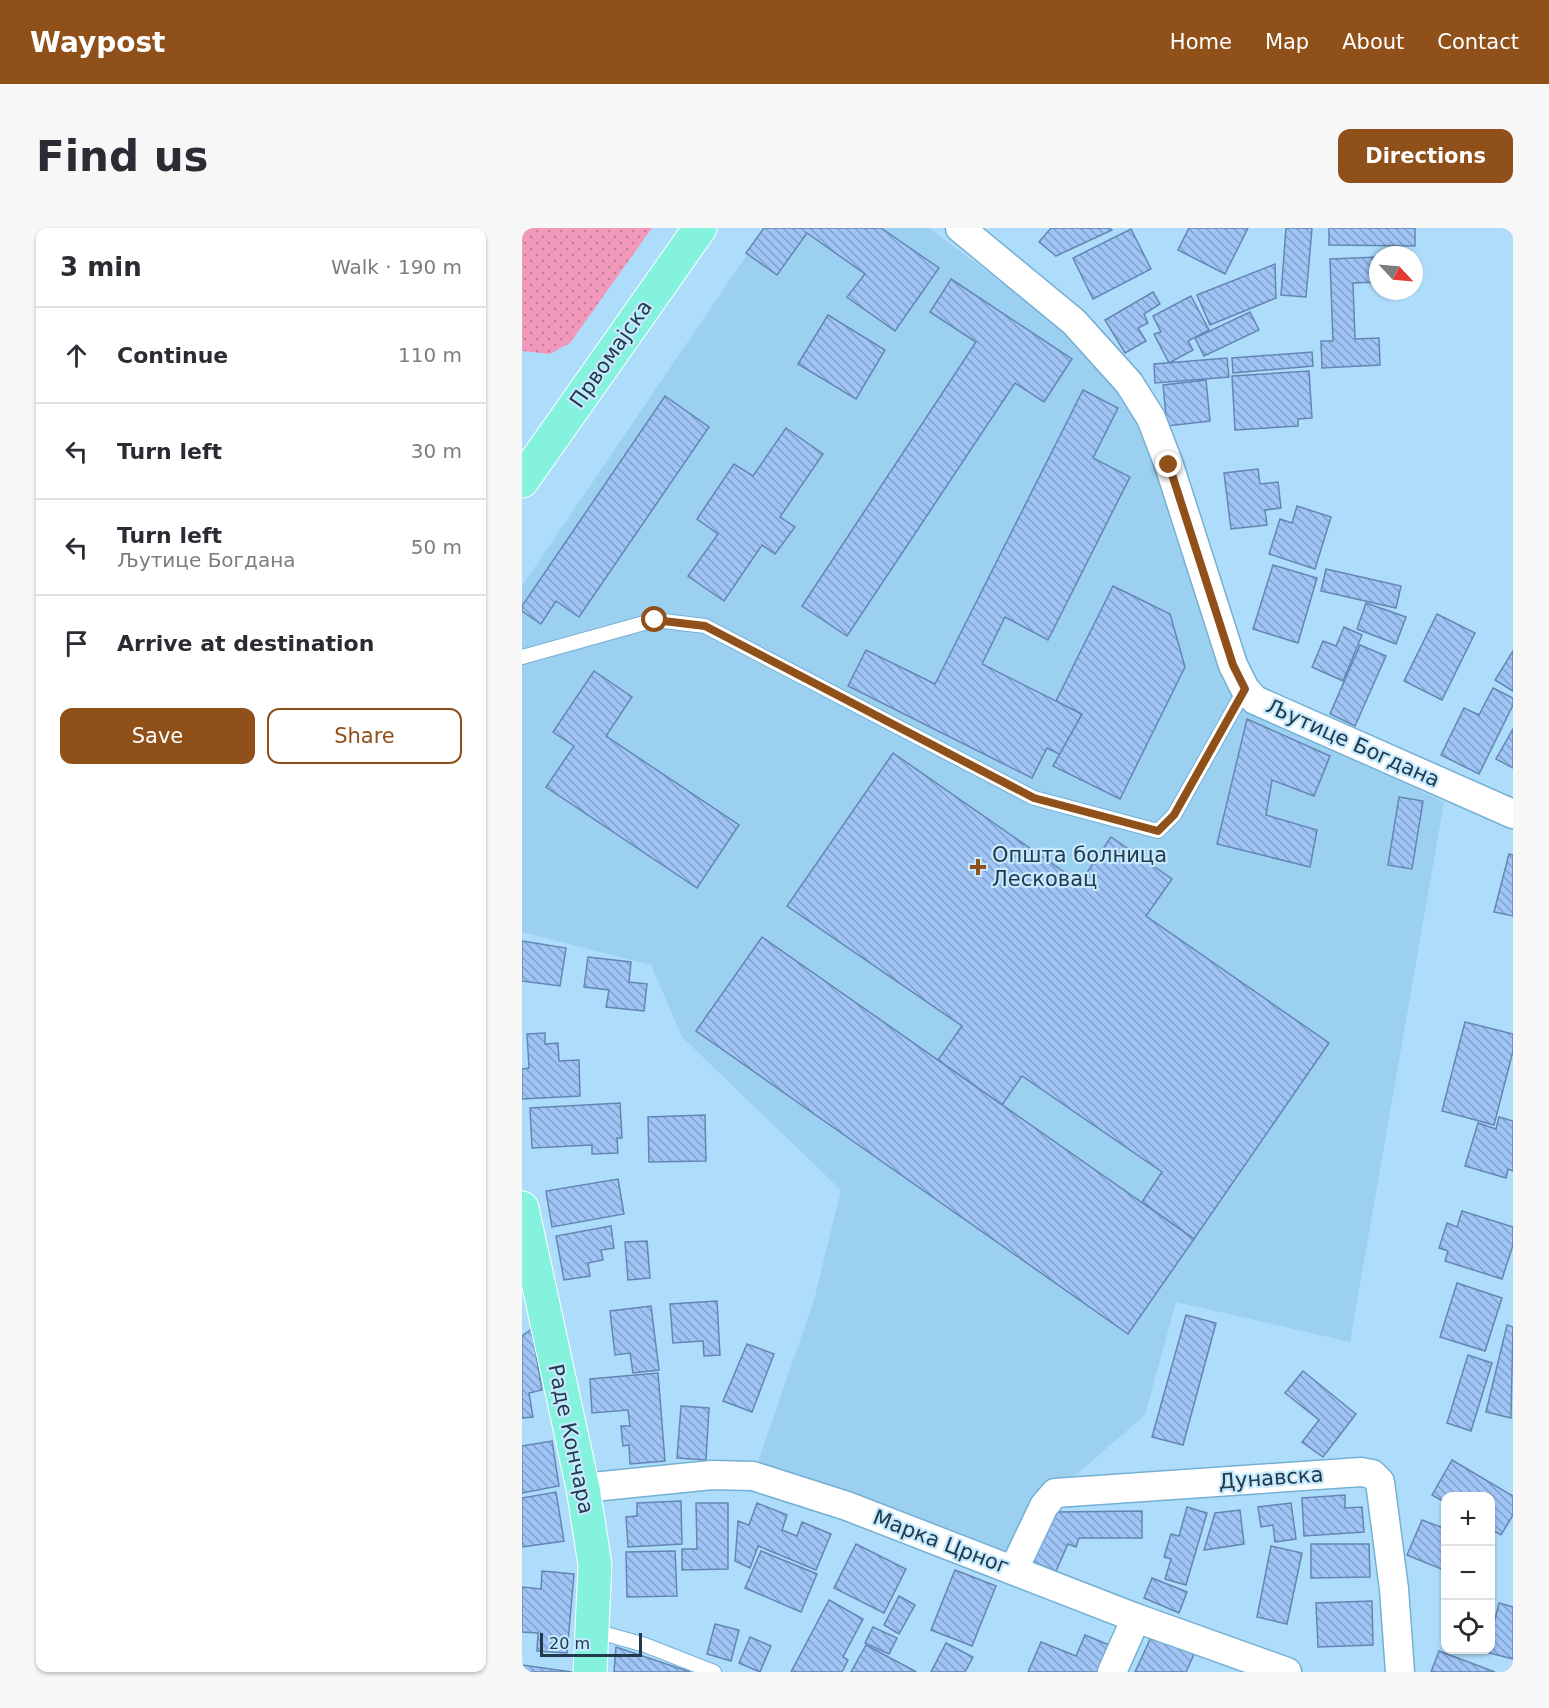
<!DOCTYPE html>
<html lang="en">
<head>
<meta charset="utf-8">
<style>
  body { margin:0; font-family:"DejaVu Sans",sans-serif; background:#f7f7f7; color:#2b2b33 }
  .controls { position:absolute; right:18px; bottom:18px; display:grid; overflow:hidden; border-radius:12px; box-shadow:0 2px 4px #0004 }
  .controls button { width:54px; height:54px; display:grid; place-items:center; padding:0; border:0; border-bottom:2px solid #e1e1e2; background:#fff; color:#2b2b33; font:30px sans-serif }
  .compass { position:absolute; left:847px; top:18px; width:54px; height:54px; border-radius:50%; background:#fff; box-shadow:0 2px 4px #0004; rotate:116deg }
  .scale { position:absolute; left:18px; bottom:15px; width:102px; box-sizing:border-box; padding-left:6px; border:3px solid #223a49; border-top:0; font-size:16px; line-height:21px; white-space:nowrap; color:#223a49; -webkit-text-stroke:4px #c5e9ff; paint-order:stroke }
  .stop { position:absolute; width:18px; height:18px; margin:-14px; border:4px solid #905019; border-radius:50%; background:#fff }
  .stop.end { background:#905019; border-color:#fff; box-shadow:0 2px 6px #0008 }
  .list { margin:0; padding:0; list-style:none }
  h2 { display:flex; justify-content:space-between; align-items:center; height:78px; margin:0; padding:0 24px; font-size:26px }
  h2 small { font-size:20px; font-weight:400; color:#7c7c81 }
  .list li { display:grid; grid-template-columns:39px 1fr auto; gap:18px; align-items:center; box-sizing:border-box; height:96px; padding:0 24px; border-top:2px solid #e1e1e2 }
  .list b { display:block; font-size:22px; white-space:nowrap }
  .list p { margin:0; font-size:20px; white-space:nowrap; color:#7c7c81 }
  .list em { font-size:20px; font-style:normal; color:#7c7c81 }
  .actions { display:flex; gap:12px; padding:18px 24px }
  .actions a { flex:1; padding:14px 0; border:2px solid #905019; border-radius:12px; text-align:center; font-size:21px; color:#905019 }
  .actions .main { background:#905019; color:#fff }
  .icon { flex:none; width:33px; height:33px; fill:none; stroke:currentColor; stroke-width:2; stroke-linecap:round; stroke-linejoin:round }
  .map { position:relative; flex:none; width:991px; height:1444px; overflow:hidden; border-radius:12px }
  header { display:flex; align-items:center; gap:36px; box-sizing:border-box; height:84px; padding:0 30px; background:#905019; color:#fff }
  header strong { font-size:28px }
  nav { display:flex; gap:33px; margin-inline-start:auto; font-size:21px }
  .intro { display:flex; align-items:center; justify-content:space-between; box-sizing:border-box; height:144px; padding:0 36px }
  h1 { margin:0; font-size:42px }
  .button { padding:15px 27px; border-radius:12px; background:#905019; color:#fff; font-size:21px; font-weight:700 }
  main { display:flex; gap:36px; padding:0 36px }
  aside { flex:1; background:#fff; border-radius:12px; box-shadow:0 2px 4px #0004 }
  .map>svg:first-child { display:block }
  .built { fill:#9cd0f1 }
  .park { fill:url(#park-dots) }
  .building { fill:url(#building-back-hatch); stroke:#6486b4; stroke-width:1.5 }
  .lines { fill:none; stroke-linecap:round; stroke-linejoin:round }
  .service-casing { stroke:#75b0d4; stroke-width:16 }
  .minor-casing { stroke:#75b0d4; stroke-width:31 }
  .primary-casing { stroke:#fff; stroke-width:35 }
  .service { stroke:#fff; stroke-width:14 }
  .minor { stroke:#fff; stroke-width:28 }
  .primary { stroke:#85f2dd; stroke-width:33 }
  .route { stroke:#905019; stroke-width:8 }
  .poi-dot { fill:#905019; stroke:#c5e9ff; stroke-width:2 }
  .labels { text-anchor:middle; stroke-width:4.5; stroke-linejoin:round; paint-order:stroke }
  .street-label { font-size:21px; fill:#223a49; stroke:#c5e9ff }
  .poi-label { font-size:21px; fill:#223a49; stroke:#c5e9ff; text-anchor:start }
</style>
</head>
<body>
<header>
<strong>Waypost</strong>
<nav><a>Home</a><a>Map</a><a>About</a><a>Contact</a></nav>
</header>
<div class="intro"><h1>Find us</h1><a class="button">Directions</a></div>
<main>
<aside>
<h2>3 min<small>Walk · 190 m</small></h2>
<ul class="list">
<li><svg class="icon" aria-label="ahead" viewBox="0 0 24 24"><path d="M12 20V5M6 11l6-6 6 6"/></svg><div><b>Continue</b></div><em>110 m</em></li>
<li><svg class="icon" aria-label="left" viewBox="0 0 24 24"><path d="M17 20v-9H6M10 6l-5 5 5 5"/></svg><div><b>Turn left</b></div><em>30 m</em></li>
<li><svg class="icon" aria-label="left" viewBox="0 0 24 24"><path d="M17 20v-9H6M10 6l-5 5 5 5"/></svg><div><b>Turn left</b><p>Љутице Богдана</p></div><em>50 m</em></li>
<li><svg class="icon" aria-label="arrive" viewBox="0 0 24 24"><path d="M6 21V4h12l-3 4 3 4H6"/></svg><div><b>Arrive at destination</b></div></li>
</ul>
<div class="actions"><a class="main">Save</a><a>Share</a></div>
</aside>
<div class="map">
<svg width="991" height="1444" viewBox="0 0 991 1444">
  <defs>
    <pattern id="park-dots" width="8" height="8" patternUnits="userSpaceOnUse" patternTransform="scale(1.5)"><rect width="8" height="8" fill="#f199ba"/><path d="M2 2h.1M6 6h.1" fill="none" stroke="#c37e99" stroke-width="1.8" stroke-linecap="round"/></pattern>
    <pattern id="building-back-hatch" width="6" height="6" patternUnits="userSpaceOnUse" patternTransform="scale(1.5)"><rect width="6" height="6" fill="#9fc4f5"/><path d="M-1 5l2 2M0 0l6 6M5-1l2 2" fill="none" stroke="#81a0c8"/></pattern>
  </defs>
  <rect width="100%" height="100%" fill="#aeddfb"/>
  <path class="built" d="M243 0H407L545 103 591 150 618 194 733 486 922 574 828 1114 654 1074 623 1187 533 1265 492 1341 231 1248 292 1072 319 962 160 809 129 737 0 704V358Z"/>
  <path class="park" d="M0 0H130L48 115 28 126 0 123Z"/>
  <g class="building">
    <path d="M242 0H359L417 40 373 103 325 69 343 46 285 5 255 47 224 25Z"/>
    <path d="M529 0H588L590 2 534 28 517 14Z"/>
    <path d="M667 0H726L703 46 656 22Z"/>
    <path d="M764 0H790L784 69 759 67Z"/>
    <path d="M807 0H893V18L807 17Z"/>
    <path d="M609 1 629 41 571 71 551 30Z"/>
    <path d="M856 29V54L831 55 833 111 857 110 858 137 800 140 799 113H811L808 31Z"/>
    <path d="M753 36 754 70 688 97 675 67Z"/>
    <path d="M429 51 550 131 522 174 493 155 325 408 280 378 454 114 408 84Z"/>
    <path d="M631 64 638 76 622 86 626 95 616 100 624 113 603 125 583 92Z"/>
    <path d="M669 68 687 102 666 113 671 122 647 135 632 106 639 104 631 88Z"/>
    <path d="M728 84 737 102 682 128 673 110Z"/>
    <path d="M306 87 363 122 334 171 276 136Z"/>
    <path d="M790 124 791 138 711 145 710 130Z"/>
    <path d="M705 130 707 149 633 155 632 136Z"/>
    <path d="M787 143 790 190 776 191V198L713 202 710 148Z"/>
    <path d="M684 152 688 193 645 198 641 157Z"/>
    <path d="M561 162 596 180 571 230 608 249 526 412 483 389 460 436 560 486 539 527 525 520 510 550 326 458 344 422 413 456Z"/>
    <path d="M143 168 187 199 57 389 34 373 19 396 0 383V378Z"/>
    <path d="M264 200 301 226 258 289 273 299 253 326 240 317 202 373 166 348 196 306 175 291 212 236 231 248Z"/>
    <path d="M736 241 738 256 756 254 759 280 743 282 745 297 709 301 702 245Z"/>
    <path d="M775 278 809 289 793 341 747 326 758 291 770 295Z"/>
    <path d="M751 337 795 350 776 415 731 401Z"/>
    <path d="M804 341 879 358 874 380 799 363Z"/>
    <path d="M591 358 648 386 663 439 598 571 531 538 560 486 534 473Z"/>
    <path d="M844 375 884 389 874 416 835 401Z"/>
    <path d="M915 386 953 405 920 472 882 453Z"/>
    <path d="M822 399 840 407 821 453 790 439 801 413 814 418Z"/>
    <path d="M838 417 864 428 833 498 808 486Z"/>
    <path d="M991 423V463L973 452Z"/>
    <path d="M72 443 110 469 84 508 217 597 175 660 24 559 52 518 31 504Z"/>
    <path d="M971 460 991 470V477L957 546 919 527 942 480 957 487Z"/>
    <path d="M725 491 808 528 792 568 750 552 744 587 795 602 788 639 695 616Z"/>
    <path d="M991 501V540L974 531Z"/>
    <path d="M371 525 558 655 589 609 650 651 624 688 807 815 672 1011 620 974 640 944 500 848 480 877 416 832 440 798 265 678Z"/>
    <path d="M877 569 901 573 890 641 866 637Z"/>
    <path d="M987 626 991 627V688L972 684Z"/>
    <path d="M240 709 672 1011 606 1106 174 803Z"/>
    <path d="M0 713 44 720 38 758 0 753Z"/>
    <path d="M66 729 109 734 107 754 125 756 122 783 84 779 87 762 62 759Z"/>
    <path d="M943 794 991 806V823L972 897 920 883Z"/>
    <path d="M23 805V816L36 815 37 833 57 832 58 868 0 871V841L7 840 5 806Z"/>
    <path d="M98 875 100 910H95L96 925 70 926V917L10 920 8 880Z"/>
    <path d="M183 887 184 933 127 934 126 889Z"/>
    <path d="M977 889 991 893V943L986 941 984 950 943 938 956 895 974 901Z"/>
    <path d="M96 951 102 986 30 999 24 963Z"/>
    <path d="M940 983 991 999V1017L980 1051 923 1033 926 1023 917 1020 925 995 935 999Z"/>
    <path d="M89 998 92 1020 79 1022 81 1032 66 1035 68 1048 42 1052 34 1008Z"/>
    <path d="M125 1013 128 1050 106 1052 103 1014Z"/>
    <path d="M935 1055 980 1070 963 1123 918 1109Z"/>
    <path d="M195 1073 198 1127 182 1128 181 1113 151 1115 148 1076Z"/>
    <path d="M129 1078 137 1142 111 1145 108 1125 93 1127 88 1083Z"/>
    <path d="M664 1087 694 1095 661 1217 630 1209Z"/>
    <path d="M985 1097 991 1099 989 1190 964 1184Z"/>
    <path d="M10 1101 20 1162 7 1165 11 1189 0 1190V1108Z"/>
    <path d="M225 1116 252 1126 230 1184 201 1173Z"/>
    <path d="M946 1127 970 1135 949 1203 925 1195Z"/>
    <path d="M781 1143 834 1186 801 1229 780 1214 797 1192 763 1165Z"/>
    <path d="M136 1145 143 1233 108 1236 107 1217 101 1218 99 1198H108L106 1182 70 1185 68 1151Z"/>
    <path d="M159 1178 187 1180 184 1232 155 1230Z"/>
    <path d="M30 1213 37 1258 0 1265V1218Z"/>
    <path d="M930 1232 991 1268V1287L979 1307 969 1301V1268H924V1275L910 1267Z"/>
    <path d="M34 1264 42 1313 0 1319V1270Z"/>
    <path d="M823 1267V1280L840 1279 842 1304 782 1308 780 1270Z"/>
    <path d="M159 1273 160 1316 106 1319 104 1289 115 1288V1275Z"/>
    <path d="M174 1275H206V1341L160 1342V1321H175Z"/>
    <path d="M235 1275 265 1287 260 1302 275 1308 280 1294 309 1306 294 1342 236 1318 228 1340 213 1333 216 1293 227 1297Z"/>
    <path d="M769 1275 774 1311 753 1314 751 1297 739 1299 736 1279Z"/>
    <path d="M665 1279 685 1285 664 1357 643 1351 649 1331 642 1329 649 1306 657 1308Z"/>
    <path d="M718 1282 722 1316 682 1322 693 1285Z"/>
    <path d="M620 1283V1310H557L554 1319 546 1316 534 1343 511 1334 532 1284Z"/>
    <path d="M900 1292 924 1301V1343L885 1327Z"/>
    <path d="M334 1316 384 1341 362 1385 312 1360Z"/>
    <path d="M789 1316H847L848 1349 789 1350Z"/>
    <path d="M749 1318 780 1325 765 1396 735 1389Z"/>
    <path d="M153 1323 155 1368 105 1369 104 1324Z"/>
    <path d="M239 1323 295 1346 279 1384 223 1360Z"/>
    <path d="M433 1342 474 1358 450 1418 409 1402Z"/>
    <path d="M20 1343 52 1346 45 1425 15 1423 16 1405 0 1404V1359L19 1361Z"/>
    <path d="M630 1350 665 1364 657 1385 622 1370Z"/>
    <path d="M377 1368 393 1377 377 1406 362 1397Z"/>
    <path d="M307 1372 341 1391 321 1429 326 1432 320 1444H269Z"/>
    <path d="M850 1373 851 1417 796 1419 794 1375Z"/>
    <path d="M977 1375 991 1379V1431L964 1424 969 1422V1407Z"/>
    <path d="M193 1396 217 1402 209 1433 185 1426Z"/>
    <path d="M351 1399 375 1410 367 1426 343 1415Z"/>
    <path d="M631 1405 673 1424 664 1444H613Z"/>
    <path d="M563 1407 587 1417 576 1444H506L519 1414 554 1428Z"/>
    <path d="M228 1409 249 1418 238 1444 217 1435Z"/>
    <path d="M424 1415 451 1429 443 1444H409Z"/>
    <path d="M344 1417 393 1443 394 1444H329Z"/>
    <path d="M94 1419 168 1444H92Z"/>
    <path d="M917 1423 973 1444H909Z"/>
    <path d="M0 1437 50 1444H0Z"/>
  </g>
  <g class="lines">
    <defs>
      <g id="service">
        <path d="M0 429 133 392 183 398 512 570 636 603 652 587 723 461"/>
        <path d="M70 1402 123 1417 192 1444"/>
      </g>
      <g id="minor">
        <path d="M438 0 552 94 607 155 629 190 647 237 711 437 723 461 733 472 991 586"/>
        <path d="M61 1260 190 1247 231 1248 325 1278 614 1390 765 1444"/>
        <path d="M492 1341 522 1278 533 1265 839 1244 850 1246 858 1254 872 1361 878 1444"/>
        <path d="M590 1444 614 1390"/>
      </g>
      <g id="primary">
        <path d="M0 253 178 0"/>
        <path d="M0 980 61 1260 73 1337 68 1444"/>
      </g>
    </defs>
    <use href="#service" class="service-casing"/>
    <use href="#minor" class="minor-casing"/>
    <use href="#primary" class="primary-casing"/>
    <use href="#service" class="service"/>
    <use href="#minor" class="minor"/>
    <use href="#primary" class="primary"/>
  </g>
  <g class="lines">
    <path class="route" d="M133 392 183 398 512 570 636 603 652 587 723 461 711 437 647 237"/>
  </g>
  <path class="poi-dot" d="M453 630h6v6h6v6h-6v6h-6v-6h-6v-6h6z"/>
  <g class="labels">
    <g class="street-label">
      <text transform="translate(89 126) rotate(-55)" y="7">Првомајска</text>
      <text transform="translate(831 515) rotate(24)" y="7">Љутице Богдана</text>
      <text transform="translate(49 1211) rotate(78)" y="7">Раде Кончара</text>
      <text transform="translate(749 1250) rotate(-4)" y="7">Дунавска</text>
      <text transform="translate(419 1314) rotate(21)" y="7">Марка Црног</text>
    </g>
    <g class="poi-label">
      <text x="470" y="634">Општа болница<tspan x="470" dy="24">Лесковац</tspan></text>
    </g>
  </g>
</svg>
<div class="controls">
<button>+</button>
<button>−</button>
<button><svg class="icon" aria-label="locate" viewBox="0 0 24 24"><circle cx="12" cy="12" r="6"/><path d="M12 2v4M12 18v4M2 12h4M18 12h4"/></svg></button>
</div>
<svg class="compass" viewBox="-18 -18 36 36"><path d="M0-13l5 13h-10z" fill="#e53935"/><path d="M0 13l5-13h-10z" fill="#7c7c81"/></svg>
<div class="scale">20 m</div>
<div class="stop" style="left:133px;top:392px"></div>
<div class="stop end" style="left:647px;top:237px"></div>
</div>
</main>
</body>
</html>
